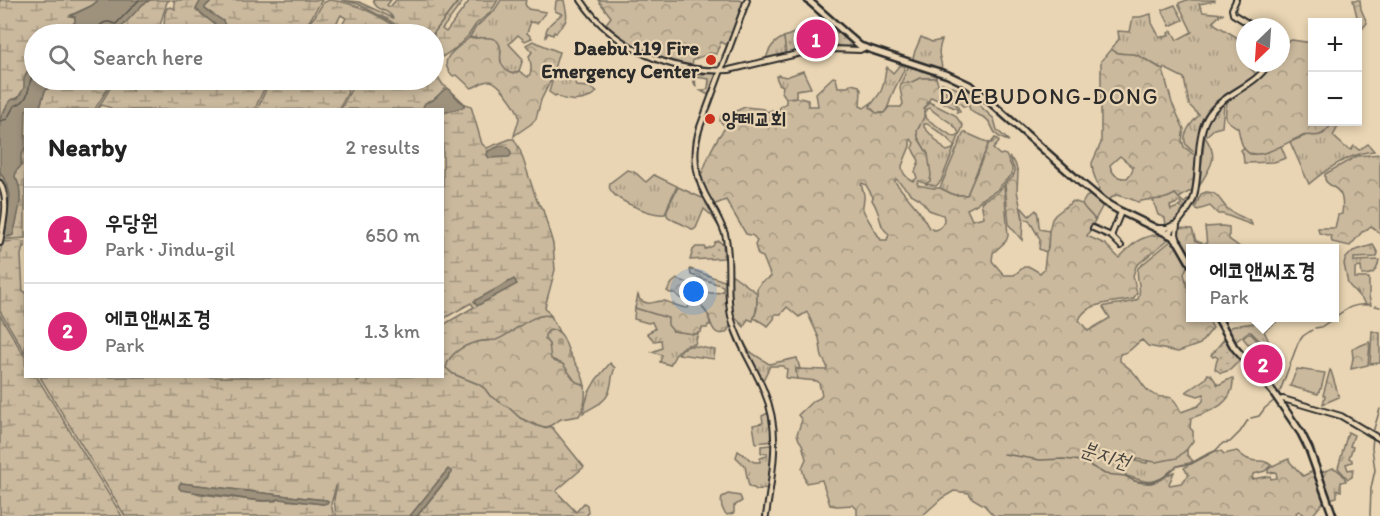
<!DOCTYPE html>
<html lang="en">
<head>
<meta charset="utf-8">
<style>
  body { margin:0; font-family:Itim,"Poor Story",sans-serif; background:#f6f6f6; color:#222 }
  .controls { position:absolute; right:18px; top:18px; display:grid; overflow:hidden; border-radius:0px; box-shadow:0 3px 9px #0003 }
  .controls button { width:54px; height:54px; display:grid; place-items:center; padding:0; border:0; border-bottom:2px solid #e0e0e0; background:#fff; color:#222; font:30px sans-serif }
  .compass { position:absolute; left:1236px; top:18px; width:54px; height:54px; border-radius:50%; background:#fff; box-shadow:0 3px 9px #0003; rotate:205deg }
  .you { position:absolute; left:694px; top:292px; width:21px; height:21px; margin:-15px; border:4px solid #fff; border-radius:50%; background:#1a73e8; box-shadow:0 0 0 9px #1a73e833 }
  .badge { display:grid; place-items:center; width:39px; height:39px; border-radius:50%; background:#db2777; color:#fff; font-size:20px; font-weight:700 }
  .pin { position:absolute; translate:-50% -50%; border:3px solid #fff; box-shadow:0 2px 6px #0006 }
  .popup { position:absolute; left:1186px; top:244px; width:153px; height:78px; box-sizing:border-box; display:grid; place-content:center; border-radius:0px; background:#fff; filter:drop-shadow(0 2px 4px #0005); font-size:20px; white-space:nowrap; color:#767676 }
  .popup b { font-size:22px; color:#222 }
  .popup::after { content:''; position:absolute; left:50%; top:100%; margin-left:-12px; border:12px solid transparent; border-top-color:#fff }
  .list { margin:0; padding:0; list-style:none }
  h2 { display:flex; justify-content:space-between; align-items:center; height:78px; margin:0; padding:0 24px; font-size:26px }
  h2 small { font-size:20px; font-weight:400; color:#767676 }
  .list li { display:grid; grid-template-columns:39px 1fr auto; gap:18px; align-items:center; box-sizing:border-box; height:96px; padding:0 24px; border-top:2px solid #e0e0e0 }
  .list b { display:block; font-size:22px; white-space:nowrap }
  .list p { margin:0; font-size:20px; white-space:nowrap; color:#767676 }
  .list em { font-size:20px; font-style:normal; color:#767676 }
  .icon { flex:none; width:33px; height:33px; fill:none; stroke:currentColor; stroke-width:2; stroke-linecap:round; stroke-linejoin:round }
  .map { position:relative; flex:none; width:1380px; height:516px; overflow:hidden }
  .search { position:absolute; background:#fff; box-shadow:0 3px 9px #0003; left:24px; top:24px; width:420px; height:66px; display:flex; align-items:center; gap:15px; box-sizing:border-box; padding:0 21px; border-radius:33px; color:#767676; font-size:22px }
  .panel { position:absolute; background:#fff; box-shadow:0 3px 9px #0003; left:24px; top:108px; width:420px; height:270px; border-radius:0px }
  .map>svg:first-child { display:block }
  .grass { fill:url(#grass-tufts); stroke:#7a7264; stroke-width:1.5; fill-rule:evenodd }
  .forest { fill:url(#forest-crowns); stroke:#7a7264; stroke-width:1.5; fill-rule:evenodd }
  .wetland { fill:url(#wetland-marsh); stroke:#7a7264; stroke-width:1.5; fill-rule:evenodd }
  .cemetery { fill:url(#cemetery-stones); stroke:#7a7264; stroke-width:1.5 }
  .park { fill:url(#park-dots); stroke:#7a7264; stroke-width:1.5 }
  .pitch { fill:#cab99d; stroke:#7a7264; stroke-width:1.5 }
  .water { fill:#9e927d; stroke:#70695c; stroke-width:1.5 }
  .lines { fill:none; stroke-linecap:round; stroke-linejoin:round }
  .shore { stroke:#59544c; stroke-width:1.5 }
  .stream { stroke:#70695c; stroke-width:1.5 }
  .minor-casing { stroke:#2b2b2b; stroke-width:8 }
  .major-casing { stroke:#2b2b2b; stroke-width:10 }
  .minor { stroke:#e9d5b3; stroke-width:4 }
  .major { stroke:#e9d5b3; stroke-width:5 }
  .poi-dot { fill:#c8321e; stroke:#e9d5b3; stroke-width:2 }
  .labels { text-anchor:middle; stroke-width:4.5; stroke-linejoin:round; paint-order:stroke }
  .poi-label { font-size:20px; font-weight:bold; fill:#2b2b2b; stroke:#e9d5b3; text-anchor:end }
  .water-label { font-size:21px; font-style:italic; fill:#484540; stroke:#e9d5b3 }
  .quarter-label { font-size:22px; letter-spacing:1.5px; fill:#2b2b2b; stroke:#e9d5b3 }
</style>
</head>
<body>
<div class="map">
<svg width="1380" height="516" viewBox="0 0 1380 516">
  <defs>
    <pattern id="grass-tufts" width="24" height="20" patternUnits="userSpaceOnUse" patternTransform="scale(1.5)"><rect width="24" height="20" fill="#cab99d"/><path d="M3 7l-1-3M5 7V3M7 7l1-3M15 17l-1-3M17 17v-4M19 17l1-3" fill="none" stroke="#a49780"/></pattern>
    <pattern id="forest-crowns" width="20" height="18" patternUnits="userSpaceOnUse" patternTransform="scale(1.5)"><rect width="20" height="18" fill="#cab99d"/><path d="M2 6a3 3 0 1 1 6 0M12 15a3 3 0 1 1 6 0" fill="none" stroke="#a49780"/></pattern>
    <pattern id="wetland-marsh" width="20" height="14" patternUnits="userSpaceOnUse" patternTransform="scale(1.5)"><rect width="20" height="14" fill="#cab99d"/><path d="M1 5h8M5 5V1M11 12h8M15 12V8" fill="none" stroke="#a49780"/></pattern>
    <pattern id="cemetery-stones" width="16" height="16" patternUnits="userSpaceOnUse" patternTransform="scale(1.5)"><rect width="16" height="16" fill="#cab99d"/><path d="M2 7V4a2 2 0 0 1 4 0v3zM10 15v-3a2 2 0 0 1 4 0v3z" fill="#a49780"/></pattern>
    <pattern id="park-dots" width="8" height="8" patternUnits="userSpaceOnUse" patternTransform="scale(1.5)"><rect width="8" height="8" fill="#cab99d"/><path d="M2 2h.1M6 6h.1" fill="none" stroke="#a49780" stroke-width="1.8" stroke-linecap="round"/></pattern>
  </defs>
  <rect width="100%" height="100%" fill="#e9d5b3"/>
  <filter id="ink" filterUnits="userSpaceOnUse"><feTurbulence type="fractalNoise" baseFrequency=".0167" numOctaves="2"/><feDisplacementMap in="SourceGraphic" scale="12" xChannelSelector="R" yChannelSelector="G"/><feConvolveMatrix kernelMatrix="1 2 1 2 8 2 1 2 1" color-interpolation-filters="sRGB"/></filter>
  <g filter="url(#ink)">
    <g class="grass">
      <path d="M501 0H526L525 4 528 9 546 12 537 23 529 22 530 24 527 33 532 38 525 41 518 35 509 44 523 59 519 71 514 74C501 72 499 61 501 50L489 38H469L476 27 494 11Z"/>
      <path d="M559 0H564C565 9 570 17 563 25 560 27 558 30 556 33L554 32 553 35 548 33 546 37C544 26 555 20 562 14L555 11 556 1Z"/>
      <path d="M1187 0H1215V1L1199 4 1203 12 1224 14 1220 15 1213 22 1216 25 1245 42V63H1251L1248 66 1256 74C1239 88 1211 98 1202 120 1198 130 1198 142 1197 153 1175 144 1187 127 1199 115L1189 105 1184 78 1164 68 1163 70C1159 67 1138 55 1134 54 1125 53 1118 55 1111 49L1119 39 1118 31 1130 32 1133 17H1140L1151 14 1152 23 1159 36 1165 37 1169 35 1168 33 1172 31 1177 40 1192 32 1179 5V3Z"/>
      <path d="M1175 5 1183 20 1170 26 1162 10Z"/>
      <path d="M784 37 786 55 766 60C768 49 773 42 784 37Z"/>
      <path d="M921 37 932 42 942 40C940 45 938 52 940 58 941 64 943 64 941 71L912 62 915 51Z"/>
      <path d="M904 63 906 64C902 77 896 84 892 95 889 102 889 108 884 113H876L870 107C873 101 878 97 881 91 885 83 884 74 887 67L893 73 900 65 902 66Z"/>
      <path d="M909 65 935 73 936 78H920L910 83H901Z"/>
      <path d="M694 70 695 74 704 75 705 70 718 72 710 96 701 91H704L708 88 709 79 696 77 695 79 696 87 692 78Z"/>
      <path d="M803 71 811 88 796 90V97L786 98 782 92 783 86 779 84 776 77 778 75 786 77Z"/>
      <path d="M555 72C566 72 574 75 576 86L589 87 597 92C594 94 592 97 588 98 579 102 564 101 556 95L555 96 549 92Z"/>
      <path d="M942 83 966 92 968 104 964 107 945 90Z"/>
      <path d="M929 102 955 115 963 126 941 181 936 186 926 184 929 181 928 154 918 138 917 131 924 117V109ZM930 108C939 118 956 122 959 134L956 137 952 136 927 119C925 115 925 113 927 109ZM924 124H927C936 130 949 137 954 146L953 149 947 151 944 149 924 127Z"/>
      <path d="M1224 104 1222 127 1214 129 1205 137C1221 160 1209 166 1199 187L1206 126 1211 115Z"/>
      <path d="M1333 122 1339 125 1333 136 1345 147 1351 150 1354 146 1359 150 1368 144 1374 151C1369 152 1364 152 1360 154 1341 159 1323 172 1309 184L1290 142 1307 135 1323 134Z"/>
      <path d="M964 132 989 143 967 195H954L940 188Z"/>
      <path d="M1281 146 1286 158 1274 162 1244 163 1243 154 1241 150 1244 148 1250 154H1254Z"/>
      <path d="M627 170C637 171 639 177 646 182L654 175 677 186 669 203 665 214C653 216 619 202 612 192 609 188 609 188 610 183Z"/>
      <path d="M678 187 702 198 704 195 717 219V224L712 216 704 209 696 228 693 230C689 226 685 226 680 223 677 222 668 218 667 215 665 210 676 192 678 187Z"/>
      <path d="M1175 194 1184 203 1190 198 1185 208 1183 205H1181L1180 202 1170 206 1171 210 1180 206 1184 210 1171 224 1166 226 1165 218 1158 215 1153 200Z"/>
      <path d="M1090 195 1103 205 1095 220C1091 214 1085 210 1082 204L1086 197Z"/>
      <path d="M1021 208H1022L1029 216 1036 210C1040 216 1037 222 1040 229L1049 231 1048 249 1046 252 1039 249 1040 239 1029 220 1023 219Z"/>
      <path d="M1373 245 1378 253 1377 257 1354 258V261L1379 260C1377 272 1373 275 1362 275L1361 267 1355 268V278H1369V296L1371 305 1366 304 1348 284 1344 264 1345 259 1353 251Z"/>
      <path d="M730 273 757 293C757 304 757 311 753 321L748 319 744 327 732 314 730 294Z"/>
      <path d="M635 308 668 318 673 331 698 334 695 344C679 345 677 352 670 365L660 362 662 355 652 352 662 348 661 340 654 341 647 333 655 329 652 322 648 323 634 319Z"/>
      <path d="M1273 318H1277L1276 322 1264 331 1273 350 1283 360V365C1273 367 1268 361 1262 354L1263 352 1254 343 1248 344 1243 338 1248 334H1251L1267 351 1269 350 1251 332H1248L1235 342 1229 333 1231 327C1244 323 1260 324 1273 318Z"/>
      <path d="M1372 331 1380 333V363L1370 364Z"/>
      <path d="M740 334 749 351 769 364 797 358 800 369H796L797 379 786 378 787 369 784 368V366H770L762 382 740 336Z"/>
      <path d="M689 346H695L715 350 714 359 678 354 682 349Z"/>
      <path d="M610 363 615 368C611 376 612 384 609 392 605 403 592 407 583 413L588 394 596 380Z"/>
      <path d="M770 412 773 441 756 443 753 425 763 423 762 416Z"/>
      <path d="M1348 432 1354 435 1350 446 1353 447 1349 458 1352 460V462L1346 464 1348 470 1353 469 1352 477 1348 479 1338 468Z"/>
      <path d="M770 445 773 446 768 488 756 490 754 488 749 487 745 466 736 457 738 451 754 462H760V458L767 456V453H761V446Z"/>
      <path d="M1187 449V455L1193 461C1188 465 1182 463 1176 467 1172 469 1169 473 1165 476 1150 487 1139 479 1124 475 1122 470 1123 464 1126 459L1130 458 1137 459 1135 461 1147 463V461C1164 462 1175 459 1187 449Z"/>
      <path d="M1333 468C1338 469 1345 476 1346 481L1341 482V491L1337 490V497L1329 499 1319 473Z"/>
    </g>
    <g class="forest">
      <path d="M598 0H738L744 1 724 57 722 56 727 45 721 42 716 54 709 53C703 57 698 57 693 60L692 66C653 59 635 51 605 25L611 17Z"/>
      <path d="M1353 0H1360L1361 9 1367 23 1359 33 1357 17Z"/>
      <path d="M469 38C477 39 493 35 498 42 505 51 495 60 506 70 511 75 513 74 519 71L528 77C533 71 531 64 529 56L532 52 526 45 533 41 559 52 550 82 541 100 536 119 531 124 515 135 514 136C515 130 519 123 519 117 518 108 498 80 489 81 482 81 477 87 471 88L457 75 453 76C435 59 457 49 469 38Z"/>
      <path d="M1292 40 1312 43V122H1333C1330 126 1326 133 1320 135 1314 137 1308 134 1302 136 1289 141 1263 159 1249 153 1241 149 1240 136 1238 128 1224 119 1224 121 1227 102 1243 89 1262 82 1272 63H1281V43Z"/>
      <path d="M1111 49C1118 55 1124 53 1134 54 1138 55 1159 67 1163 70L1172 103 1184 129 1182 140 1184 147 1196 156 1192 190 1179 198 1175 194C1160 203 1153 197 1138 202L1131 199 1116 195 1108 200 1097 192 1099 189 1093 172 1092 163 1101 143V61ZM1120 156 1133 167 1132 172 1127 178C1117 179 1112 174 1110 165Z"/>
      <path d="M833 77 836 78 838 87H848L851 84 859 86 861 90 860 106 864 108 871 103 870 107C874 113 878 114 884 113L889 107H901L903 104 900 88 901 83H910L920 78H936C940 95 957 99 960 112H957V109L931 97 924 109V117L917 131 918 138 928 154 931 175 930 181 926 184 919 181 917 183 918 185 933 188H940L954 195H967L989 143H991L995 138 998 139 999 142 993 149 1000 155 1003 154 1006 155 1012 168V175L1006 180 996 191 979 201 977 204 967 209 972 220 984 217 981 202 997 193 1004 185 1008 236 1006 241 993 253 992 261 1004 275H1014L1024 267H1030L1040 273 1044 269 1046 252 1048 249 1049 231 1052 219 1055 215 1073 201 1082 204C1085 210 1091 214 1095 220L1087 236 1105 244 1119 258C1132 245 1138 237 1156 235 1163 234 1165 234 1170 238L1136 266 1133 276 1137 293 1133 299C1117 303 1086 301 1079 320L1088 331 1110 318 1103 307C1114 302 1127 306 1138 299 1143 288 1135 279 1138 268L1172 240 1181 251 1188 264 1184 274 1188 289 1191 292V318H1210L1208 319 1213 328 1200 344 1178 352 1148 346 1142 340C1132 346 1132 352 1120 354V361C1125 365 1131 369 1135 374 1141 380 1143 388 1151 393 1167 404 1169 386 1181 412L1198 406 1203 401 1204 394 1198 396 1186 392 1205 379 1208 374 1211 375 1218 385 1232 378 1233 379C1234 404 1212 411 1191 418L1190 428 1193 431V441L1187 449 1177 458 1156 462 1130 458 1126 459C1116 477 1136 484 1151 483 1160 482 1166 475 1174 472L1169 484 1170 485 1181 483 1189 475 1184 468C1190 464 1213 449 1220 451 1222 451 1223 453 1224 454L1237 451C1242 455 1245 459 1251 460 1260 463 1262 458 1271 465L1265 471 1253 474 1252 479 1270 476 1271 479 1277 478 1276 472 1268 473V470C1273 464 1281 462 1289 459V461L1303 476 1313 471 1324 501 1312 516H1306L1299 511 1296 513 1297 516H994L984 505 972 498 969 493 954 491 942 498 922 516H857V509L853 505 837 506 830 505 822 480 806 483 802 468 806 459 802 444 799 440 797 434 802 420 798 415 813 401 820 398 822 395 819 383 817 381 797 379 796 369 827 370V366L822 357 819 338 807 312 799 317 787 307 781 314H775L774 319 768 326 754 318 757 309V289L761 282 771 277 763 257 758 255 755 245 757 241C754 235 752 235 746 234L726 200 713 205 704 188 700 176C704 171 705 165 708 158 712 147 718 137 725 128V126L720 121 721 116 725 117 730 121C736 119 735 117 736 111L745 107 764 109 767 112 772 110 773 112 779 111 780 107 786 103V98H800L808 100V106H818L816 93ZM911 139 914 143C910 151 917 155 919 161L915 172 917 178 913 181C906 178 902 174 902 166L910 146V140ZM896 179 911 194 920 199 929 210 943 215C946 222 942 229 934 230L929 228 919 211 895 182V180ZM862 183 866 185 873 197 872 200C874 203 876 207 877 210 881 220 880 228 889 234L887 240H881C879 237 863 212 863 209 862 207 864 202 864 199 865 194 862 189 861 184Z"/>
      <path d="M968 90 974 94 976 102 994 119 997 130 1009 141C988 135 996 125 985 118 981 115 975 115 971 111 967 106 968 98 966 92Z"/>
      <path d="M1380 154V234L1371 226 1365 231 1362 232 1350 246 1332 242 1331 236 1319 233 1318 228H1335L1338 215 1342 214C1343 207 1343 198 1340 193 1334 184 1323 186 1325 174L1357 156Z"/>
      <path d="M1009 157 1015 163 1018 172 1017 191 1023 219 1022 240 1009 225 1005 184 1007 181 1013 177 1015 171Z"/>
      <path d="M1206 192C1219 191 1220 203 1229 210 1234 214 1245 218 1251 222L1252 225 1223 214H1218L1210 206 1198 210 1195 208 1201 194Z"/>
      <path d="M1222 226 1229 227V239L1241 248H1191V259L1179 235V228L1192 229 1196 241 1207 245 1205 227Z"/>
      <path d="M690 269 727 282C728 293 736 328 725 333 721 334 718 334 716 332 708 325 712 315 702 307L709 316 710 325H708L707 328H702L701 332 694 334 673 331 668 325V318L635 308 638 295 640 300C651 307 654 300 664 301 671 302 679 308 688 308L691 301 680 298 675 293H670L667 291 672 283 677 279 691 284V288C701 291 713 296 723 291V286L691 275Z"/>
      <path d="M544 315 551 316 559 332 554 330 545 339 549 344 553 361 563 364C570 372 573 382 585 386 586 396 585 407 579 416L561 419 548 427 537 426 520 418 508 407 496 401 490 396 485 389 478 384 453 374 446 368C448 354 464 345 476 342 483 340 492 342 499 338 507 334 515 329 522 323 528 319 537 317 544 315Z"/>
      <path d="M1369 342 1370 344 1368 365 1351 369 1353 358 1352 349Z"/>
      <path d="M1330 370 1331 371 1339 397 1323 404 1325 396 1323 395Z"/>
      <path d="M728 494 740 496 742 501 734 506V513L727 515C722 511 720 503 722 497Z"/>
    </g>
    <g class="wetland">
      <path d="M0 0H99L91 6 71 15 75 17V22L61 34H34V64C22 76 27 75 24 88 23 92 20 95 18 98L11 100C6 106 4 112 0 119Z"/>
      <path d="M150 0H170L167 2 160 25 167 34H99L108 28 114 32 143 4Z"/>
      <path d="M172 0H201L196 10 219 27 220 31 223 21 205 9V7L212 0H322L310 20 296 34H172L164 25 165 13 167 8 171 7 175 9 174 1Z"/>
      <path d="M329 0C357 2 384 18 407 34H337L346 18 341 15 330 34H299L315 16 323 3Z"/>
      <path d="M341 0 359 2 393 18C389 9 375 11 373 0H391L387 5 390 7 396 0H464L442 29 446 32 470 0H498L490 13 476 24 468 36 456 48 442 57 434 65V34H410L390 21 358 4Z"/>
      <path d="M434 71 443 85 448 88 465 104 471 106 482 144 487 148 510 139H514L520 150 537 201 543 210 553 244 555 270 545 307 551 316C532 311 513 334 496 340 490 341 483 340 477 342 464 345 448 354 446 368L453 374 478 384 485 389 490 396 508 407 520 418 537 426 544 428 551 426 584 467 556 491 576 512 584 503 587 505 588 512 587 516H417L452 473 448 470 410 516H336L334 499 337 483 331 504 334 516H125L40 377H359L357 382 360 380 361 377 442 376 443 325 474 307 471 303 443 319V113L462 107 464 105 448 89 433 100 428 101 422 109H341L356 80H434ZM181 483 288 496 326 500 328 501 323 504 280 499 275 501H261L200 494 194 492Z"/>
      <path d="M56 80H113L95 109 39 110 45 91 53 84Z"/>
      <path d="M115 80H268L255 109 111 110V108L102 105 97 110 113 83 115 82 132 90V88Z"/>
      <path d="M270 80H337L343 86 347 88 348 92 339 109 257 110Z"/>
      <path d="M25 147V238L3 240 7 198 0 180V172C15 196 8 209 5 236L9 237 13 235C17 220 24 190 15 177L16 171 21 166V156Z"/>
      <path d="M19 241 25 242V247H23L21 255 23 291 26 292 25 353 0 311V255L2 242Z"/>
      <path d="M0 315 25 357 26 376 37 377 122 516H0Z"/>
    </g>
    <path class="cemetery" d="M554 330C565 333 565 345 570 354 577 367 582 370 585 386L575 381 563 364 551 359 549 344 545 339V335L548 331Z"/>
    <g class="park">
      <path d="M827 20 852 44V49L823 48 786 54 784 37Z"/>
      <path d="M719 241 722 244 723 243 724 258 690 260 693 250 696 247H705L706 249 713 246 715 242Z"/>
      <path d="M1225 338 1241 359 1230 370 1221 373 1215 369 1216 363 1218 358 1215 356 1213 357 1211 355Z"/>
      <path d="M1262 354 1270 362 1278 366 1275 370 1267 369 1262 375 1252 363Z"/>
    </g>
    <path class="pitch" d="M1297 369 1325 373 1321 389H1320L1318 394 1290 386Z"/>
    <g class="water">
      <path d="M99 0H150L143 4 117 32H114L108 28 99 34H61L75 22V17L70 16 91 6Z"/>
      <path d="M201 0H212L205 7V9L223 21 225 25 222 32 220 31 218 27 196 9Z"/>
      <path d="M34 64V80H56L53 84 45 91 39 109 26 110 25 147 21 156V166L16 171 15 177C26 193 17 217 13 235L6 237 5 236 10 195 7 183 0 172V119C4 112 6 106 11 100L18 98 24 88V79L28 70Z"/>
      <path d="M445 89H448L464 105V107L443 113 442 110 422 109 425 103 433 100Z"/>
      <path d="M500 146C506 145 511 148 511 155L509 157 489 158 487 155 488 151Z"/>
      <path d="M514 279 517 284 477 306 474 301Z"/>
      <path d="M448 469 452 472 417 516H410Z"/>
      <path d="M181 483 288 496 326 500 328 501 327 503 323 504 280 499C265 503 248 499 233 497 216 495 199 493 181 490L179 488V485Z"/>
    </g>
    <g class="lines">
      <g class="shore">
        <path d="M96 34C96 29 102 21 109 22 112 23 114 24 116 24L139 0"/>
        <path d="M0 121 7 119 14 106C33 100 26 85 34 72"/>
      </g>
      <g class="stream">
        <path d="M433 34 459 0"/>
        <path d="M1375 306 1380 307"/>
        <path d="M1335 317C1346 309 1354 303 1368 305"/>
        <path d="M1315 328 1321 327 1334 318"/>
        <path d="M1280 391 1298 343 1303 336 1312 330"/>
        <path d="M1251 418 1259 416 1265 408 1275 400"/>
        <path d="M1373 432 1380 409"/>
        <path d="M1004 454 1040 460 1063 459 1082 461 1105 474 1125 476 1135 481 1150 483 1162 478 1177 466 1191 464 1215 451 1223 443 1230 442 1240 432 1248 420"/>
        <path d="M1370 516 1371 488 1375 470 1372 448 1373 437"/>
      </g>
      <defs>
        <g id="minor">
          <path d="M581 0C613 48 672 74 729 70L810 51 832 49 860 50 864 48"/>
          <path d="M747 0 700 127C693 149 694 173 705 194 712 207 720 219 725 234 732 261 725 289 731 316 737 342 754 366 764 391 782 432 772 474 766 516"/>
          <path d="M1236 0 1232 9 1233 14 1254 27"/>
          <path d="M0 183C10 202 3 223 0 243"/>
          <path d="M1177 225 1176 234 1178 241"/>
          <path d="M1093 228 1111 236 1121 246"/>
          <path d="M1157 228H1167L1173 225"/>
          <path d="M1168 234C1177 223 1188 213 1193 200 1201 176 1195 139 1207 118 1221 93 1255 88 1269 63"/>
          <path d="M1111 236 1121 212"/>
          <path d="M1279 400 1283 399 1341 416 1380 439"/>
        </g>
        <g id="major">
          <path d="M808 0 860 46 948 75 969 85 981 94 1079 181 1104 202 1118 210 1172 236 1179 243 1191 264"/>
          <path d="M1218 318 1234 347 1273 392 1301 433 1309 449 1333 516"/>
        </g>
      </defs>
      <use href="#minor" class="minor-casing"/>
      <use href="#major" class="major-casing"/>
      <use href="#minor" class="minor"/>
      <use href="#major" class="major"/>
    </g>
  </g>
  <g class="poi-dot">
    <circle cx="711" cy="60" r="6"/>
    <circle cx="710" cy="119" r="6"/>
  </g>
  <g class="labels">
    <g class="poi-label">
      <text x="699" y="55">Daebu 119 Fire<tspan x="699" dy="23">Emergency Center</tspan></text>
      <text x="722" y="126" text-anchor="start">양떼교회</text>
    </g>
    <g class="water-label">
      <text transform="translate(1105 455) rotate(17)" y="7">분지천</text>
    </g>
    <g class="quarter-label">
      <text x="1049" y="104">DAEBUDONG-DONG</text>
    </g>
  </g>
</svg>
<div class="controls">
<button>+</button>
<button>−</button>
</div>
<svg class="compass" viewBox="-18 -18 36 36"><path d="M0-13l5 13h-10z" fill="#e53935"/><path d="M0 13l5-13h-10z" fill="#767676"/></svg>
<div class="you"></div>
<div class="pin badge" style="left:816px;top:39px">1</div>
<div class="pin badge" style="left:1263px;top:364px">2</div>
<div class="popup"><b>에코앤씨조경</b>Park</div>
<div class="search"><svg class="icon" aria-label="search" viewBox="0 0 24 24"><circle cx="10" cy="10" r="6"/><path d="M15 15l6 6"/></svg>Search here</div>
<section class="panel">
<h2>Nearby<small>2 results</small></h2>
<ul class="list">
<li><span class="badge">1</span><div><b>우당원</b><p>Park · Jindu-gil</p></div><em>650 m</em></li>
<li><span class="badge">2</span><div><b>에코앤씨조경</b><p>Park</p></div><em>1.3 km</em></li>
</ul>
</section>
</div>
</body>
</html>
